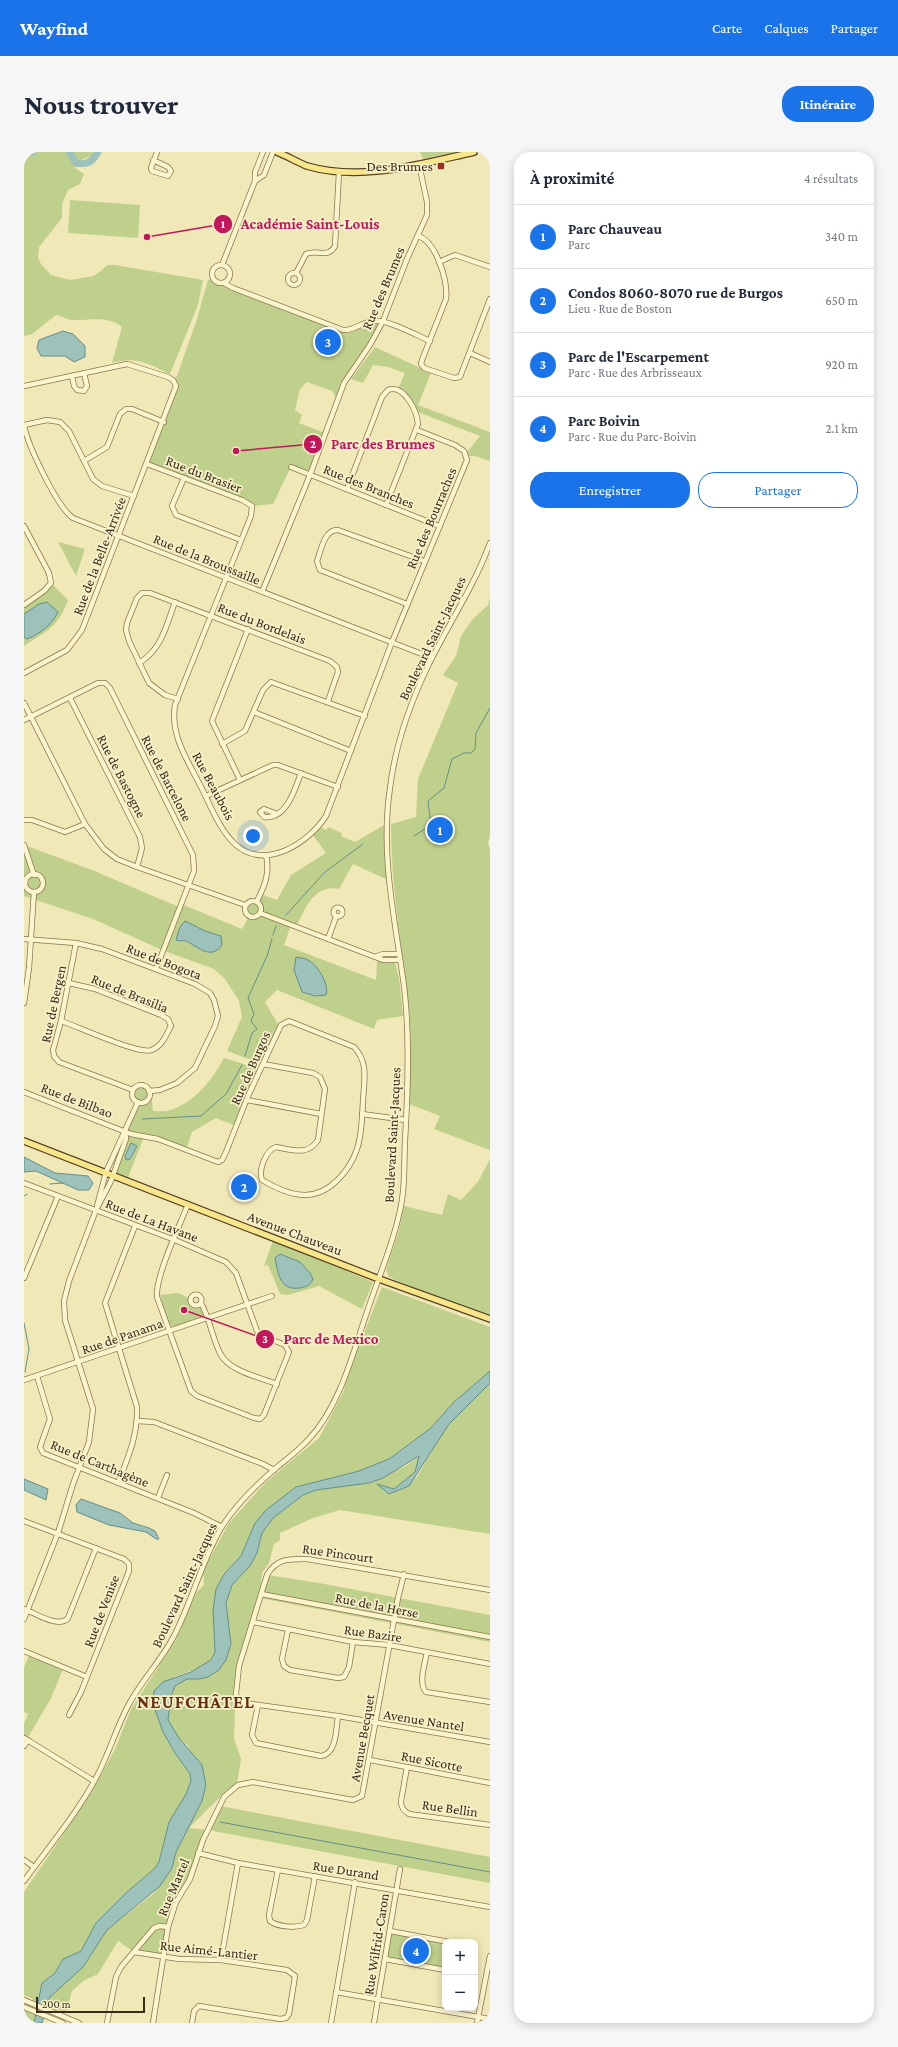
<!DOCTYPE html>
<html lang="fr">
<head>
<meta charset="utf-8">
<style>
  body { margin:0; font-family:"Crimson Pro",serif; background:#f6f6f7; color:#1f2937 }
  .controls { position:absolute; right:12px; bottom:12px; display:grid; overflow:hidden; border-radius:8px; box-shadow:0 2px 10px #0003 }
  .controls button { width:36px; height:36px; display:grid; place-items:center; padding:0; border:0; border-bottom:1px solid #e0e1e3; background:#fff; color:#1f2937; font:20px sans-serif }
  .scale { position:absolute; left:12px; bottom:10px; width:109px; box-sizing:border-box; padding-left:4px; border:2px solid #362a19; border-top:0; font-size:11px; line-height:14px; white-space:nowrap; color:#362a19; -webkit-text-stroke:3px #f8f1c8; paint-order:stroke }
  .you { position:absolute; left:229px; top:684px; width:14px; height:14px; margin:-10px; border:3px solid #fff; border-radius:50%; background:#1a73e8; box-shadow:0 0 0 6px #1a73e833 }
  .badge { display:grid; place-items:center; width:26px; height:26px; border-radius:50%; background:#1a73e8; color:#fff; font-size:13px; font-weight:700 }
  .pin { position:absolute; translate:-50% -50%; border:2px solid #fff; box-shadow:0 1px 4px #0006 }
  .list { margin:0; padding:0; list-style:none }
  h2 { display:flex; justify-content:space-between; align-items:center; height:52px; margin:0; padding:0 16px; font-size:17px }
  h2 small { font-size:13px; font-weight:400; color:#747a83 }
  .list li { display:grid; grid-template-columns:26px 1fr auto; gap:12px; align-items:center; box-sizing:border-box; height:64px; padding:0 16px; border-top:1px solid #e0e1e3 }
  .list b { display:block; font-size:15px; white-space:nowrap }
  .list p { margin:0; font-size:13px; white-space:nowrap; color:#747a83 }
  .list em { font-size:13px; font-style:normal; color:#747a83 }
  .actions { display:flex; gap:8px; padding:12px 16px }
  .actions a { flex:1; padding:9px 0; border:1px solid #1a73e8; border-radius:16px; text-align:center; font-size:14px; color:#1a73e8 }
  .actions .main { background:#1a73e8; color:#fff }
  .map { position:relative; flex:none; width:466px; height:1871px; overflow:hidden; border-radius:16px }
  header { display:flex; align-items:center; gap:24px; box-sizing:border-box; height:56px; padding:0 20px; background:#1a73e8; color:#fff }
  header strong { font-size:19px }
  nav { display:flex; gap:22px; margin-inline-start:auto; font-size:14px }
  .intro { display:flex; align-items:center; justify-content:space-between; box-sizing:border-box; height:96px; padding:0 24px }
  h1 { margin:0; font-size:28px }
  .button { padding:10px 18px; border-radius:16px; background:#1a73e8; color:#fff; font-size:14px; font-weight:700 }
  main { display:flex; gap:24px; padding:0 24px }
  aside { flex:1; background:#fff; border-radius:16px; box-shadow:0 2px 10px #0003 }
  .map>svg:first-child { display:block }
  .green { fill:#bfd08c; fill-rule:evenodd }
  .water { fill:#9dc1bb; stroke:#658e89 }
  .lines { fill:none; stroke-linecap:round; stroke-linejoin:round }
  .stream { stroke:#658e89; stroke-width:1 }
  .river { stroke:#9dc1bb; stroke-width:7 }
  .minor-casing { stroke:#887652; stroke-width:6 }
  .major-casing { stroke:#554327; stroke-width:8 }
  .minor { stroke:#fcf4cb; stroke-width:4.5 }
  .major { stroke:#fae68a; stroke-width:5.5 }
  .poi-dot { fill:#9d2d1d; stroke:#f8f1c8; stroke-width:1.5 }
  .labels { text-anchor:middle; stroke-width:3.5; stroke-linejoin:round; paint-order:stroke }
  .poi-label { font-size:14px; fill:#362a19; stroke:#f8f1c8; text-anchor:end }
  .street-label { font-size:14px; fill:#362a19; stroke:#f8f1c8 }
  .district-label { font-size:18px; font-weight:bold; letter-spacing:1px; fill:#663014; stroke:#f8f1c8 }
  .leader { fill:none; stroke:#c2185b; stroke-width:1.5 }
  .callout-dot { fill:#c2185b; stroke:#f8f1c8; stroke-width:1.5 }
  .mark-label { font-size:12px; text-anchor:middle; font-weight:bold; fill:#fff }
  .callout-label { font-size:15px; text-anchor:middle; font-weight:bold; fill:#c2185b; stroke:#f8f1c8; stroke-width:3.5; stroke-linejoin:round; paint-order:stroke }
</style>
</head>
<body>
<header>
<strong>Wayfind</strong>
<nav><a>Carte</a><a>Calques</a><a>Partager</a></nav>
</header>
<div class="intro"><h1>Nous trouver</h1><a class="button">Itinéraire</a></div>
<main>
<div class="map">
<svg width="466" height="1871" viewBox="0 0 466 1871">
  <rect width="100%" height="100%" fill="#f1e8b8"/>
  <g class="green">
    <path d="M0 0H79L54 9 51 16 60 22 56 32 44 38 38 52V66L15 95 14 106 17 112 27 123 46 128 70 124 84 113H91L179 128 174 153 146 222C125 212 111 204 88 211L98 175C83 163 64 169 47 168 42 167 37 164 32 163L8 182 0 184Z"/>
    <path d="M396 0H431L399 7Z"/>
    <path d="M46 48 116 53 114 86 44 81Z"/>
    <path d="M189 127 192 131H200L319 178 340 170 359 169 325 222 313 248 308 239 283 230 276 237 271 258 278 263 275 271 301 281 286 323 267 315 249 352 228 354 123 312 152 238 149 228 153 224 173 167 184 128Z"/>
    <path d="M351 195 407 221 394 253 466 280V309L451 304H443V300L456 284 391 259 387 251 373 239 381 221 364 215 349 213 339 231 327 227Z"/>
    <path d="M34 390 61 397 52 424Z"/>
    <path d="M27 431 44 448C34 475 23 479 0 494V453Z"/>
    <path d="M466 446V683L464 691 466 699V998L410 977 416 964 385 952C386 921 388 889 385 857 378 796 367 735 367 672L392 665 394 627 434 531 419 523 432 504 437 484 448 468 464 453Z"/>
    <path d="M362 672 364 728 329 712 315 737C290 732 281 757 272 775L267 773 260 793 352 828 353 809 371 811 375 826 379 864 353 868 350 877 253 838 241 850 256 876 240 908 233 910 203 899 218 865 215 849 201 827 190 817 138 798 69 767 0 744V693L68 718 155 755 157 752 218 777 225 764 220 757 223 750 233 749 236 742 253 748 267 723 302 701 288 682 295 674 302 678 304 675 318 681 317 684 331 690Z"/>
    <path d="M200 906 236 917 212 974 192 966 168 980 162 999 120 985 103 1028 89 1023 105 979H101L115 951 124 947 125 939H127L129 959C135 959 142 960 147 958 171 950 189 927 200 906Z"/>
    <circle cx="117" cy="942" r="7"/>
    <path d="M466 1007V1164L419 1148 365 1125 362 1118 375 1078 380 1054 418 1063 424 1042 437 1048 454 1030Z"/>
    <path d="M249 1088 349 1130 338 1157 295 1134 264 1143 256 1142 244 1113 240 1114ZM284 1119 288 1130 281 1135 270 1137Z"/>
    <path d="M358 1135 466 1175V1219L429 1251 407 1276 365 1307 335 1319 272 1335 231 1371 217 1404 199 1422 192 1437 191 1500 187 1508 178 1515 150 1525 129 1552 139 1580 151 1601 166 1622 167 1629 162 1642 145 1670 135 1710 130 1717 103 1740 72 1771 57 1799 39 1807 31 1821 18 1831 10 1871H0V1854L9 1847 0 1843V1740L68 1640 91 1597 107 1557 152 1488 169 1444 180 1433 179 1419 205 1371 242 1330 295 1286 319 1241 326 1217Z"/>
    <path d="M154 1141 165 1146 168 1153 176 1154 179 1163 177 1165 150 1175 145 1172 136 1143Z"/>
    <path d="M466 1231V1382L316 1358 289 1366 256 1381V1388L250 1392 245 1411 238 1421 236 1442 243 1423 295 1431 466 1463V1490L236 1446 213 1512 209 1544 211 1557 210 1587 217 1607 213 1632 203 1638 165 1676 184 1678 196 1654 466 1705V1731L184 1678 171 1716 152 1750 140 1805 110 1800 94 1789 74 1822 59 1829 48 1839 42 1861 24 1853 26 1845 31 1839 59 1815 83 1778 130 1741 148 1716 152 1700 178 1649 164 1594 155 1586 144 1568 147 1544 151 1534 163 1527H175L184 1525 195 1518 207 1492 202 1451 208 1433 226 1414 233 1401 238 1381 249 1366 279 1343 292 1338 345 1331 382 1314 396 1304 391 1320 370 1337 357 1334 365 1342 393 1325 414 1288 425 1272Z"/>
    <path d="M6 1501 40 1515 26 1548 4 1585 0 1583V1572L4 1562 0 1560V1516Z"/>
    <path d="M366 1779 421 1790V1818L361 1807Z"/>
  </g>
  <g class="water">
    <path d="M39 179 49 182 61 194V205L50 210 41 204H17L13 196 15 188Z"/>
    <path d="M23 450 34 460C27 474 17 481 3 487L0 485V462L15 452Z"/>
    <path d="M161 769 181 779 197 784 198 793C188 808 175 796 164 790 160 787 157 790 152 788L156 775Z"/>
    <path d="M272 805C276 806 281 806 284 808 293 812 306 833 302 843L291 844 278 840 270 818Z"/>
    <path d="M107 991 113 994 106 1007 102 1008 101 1004Z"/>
    <path d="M0 1005 31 1021 64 1024 69 1031 65 1038H54L12 1019 0 1020Z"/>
    <path d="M256 1102 276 1110 286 1121 289 1127C287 1133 281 1135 276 1136 256 1139 254 1122 251 1106Z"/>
    <path d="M466 1219V1231L425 1272 385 1334 365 1342 353 1332 370 1337 391 1320 395 1304 359 1326 345 1331 292 1338 279 1343 249 1366 238 1381 233 1401 226 1414 208 1433 202 1451 207 1492 202 1508 195 1518 184 1525 175 1527H163L151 1534 147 1544 144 1568 155 1586 178 1613 182 1633 178 1649 152 1700 148 1716 136 1734 83 1778 59 1815 26 1845 18 1871H10L18 1831 31 1821 39 1807 57 1799 72 1771 103 1740 130 1717 135 1710 145 1670 162 1642 167 1629 166 1622 151 1601 139 1580 129 1552 130 1539 139 1530 167 1520 187 1508 191 1500 189 1458 192 1437 200 1422 217 1404 231 1371 242 1358 272 1335 335 1319 365 1307 407 1276 429 1251Z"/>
    <path d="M0 1327 24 1337 22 1348 0 1338Z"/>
    <path d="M57 1347 96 1361 109 1371 125 1376 131 1379 135 1387H132L122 1380 85 1373 53 1360 52 1353Z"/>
  </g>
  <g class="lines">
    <g class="stream">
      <path d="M390 684 407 673 404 649 420 636 428 607 440 601H447L451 597 452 581 466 556"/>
      <path d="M262 763 301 720 339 692"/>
      <path d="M249 783 252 774"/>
      <path d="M221 904 228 881 233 877 227 869 230 862 224 846 243 804 248 787"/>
      <path d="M118 967 177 964 202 942 218 913"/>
      <path d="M26 1032 39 1031"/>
      <path d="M0 1044 3 1042"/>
      <path d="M0 1171 5 1197 1 1220"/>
      <path d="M196 1670 466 1720"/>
    </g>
    <g class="river">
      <path d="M45 0 52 11C63 13 69 10 74 0"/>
      <path d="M0 1 9 0"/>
    </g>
    <defs>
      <g id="minor">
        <path d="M129 8 144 15 147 19 144 24 128 19 127 16 133 0"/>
        <path d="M231 29 240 23 249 0"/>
        <path d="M394 84C413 90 424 130 422 147L398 208 397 212 400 216 430 226 436 225 466 147"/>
        <path d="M415 110 431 103 466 115"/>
        <circle cx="197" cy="122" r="9"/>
        <path d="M198 113 231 29V20L239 0"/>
        <path d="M272 121 282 102C293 97 304 107 311 94L315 20"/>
        <circle cx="270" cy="127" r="6"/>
        <path d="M200 131 209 136 319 178C330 179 338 170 349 169 363 167 392 183 406 189"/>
        <path d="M446 201 466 210"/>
        <path d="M48 224 50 234 53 238 60 239 63 234 60 221"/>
        <path d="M0 234 103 212 144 225 149 228 152 234 58 478 43 498 0 521"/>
        <path d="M0 273C3 292 33 355 49 366L408 506"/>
        <path d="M0 273 23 268 36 270 45 279 69 327 78 334 110 344"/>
        <path d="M60 309 83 295 96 262 102 257H108L140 270"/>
        <path d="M123 312 218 348 228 354 227 364 151 553C146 583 163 607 176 633 186 652 195 678 212 693 243 719 285 690 302 664L368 490 443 308 440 299 431 293 393 278"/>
        <path d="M267 315 415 374"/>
        <path d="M160 326 148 354 152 363 217 388"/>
        <path d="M323 337 358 245 364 238C380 232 393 259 394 272L362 353"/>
        <path d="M0 374 25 421 27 431 20 439 0 453"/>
        <path d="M238 440 286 323 320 231 346 193 359 169 383 107 403 63V50L395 12"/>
        <path d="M383 452 296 418 293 409C297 399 300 377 314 378L400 409"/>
        <path d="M115 511C138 497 142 474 151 450"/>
        <path d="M46 546 116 685 118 696 113 715"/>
        <path d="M154 547 141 543 125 531 105 489 102 478 103 471 113 446 118 441H126L306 509 313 515 314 520 304 549"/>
        <path d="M0 551 61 672 80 697 93 707 113 715 221 753"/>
        <path d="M230 560 327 599"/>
        <path d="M0 568 74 531H81L86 536 169 703 170 719 132 817"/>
        <path d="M198 592 221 579 239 538 247 530 341 564"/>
        <path d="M216 628 188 569 224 477"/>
        <path d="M182 644 249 613H254L314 635"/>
        <path d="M253 662 240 657 236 660 240 665C262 668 271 638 277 621"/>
        <path d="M0 668H8L41 680 61 672"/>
        <path d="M0 693 10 723"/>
        <circle cx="10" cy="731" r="9"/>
        <circle cx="229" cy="757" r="8"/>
        <path d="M233 749C241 733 246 721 242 703"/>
        <circle cx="314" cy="760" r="4.5"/>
        <path d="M236 761 359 808H376"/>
        <path d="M0 787 52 791 78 797 171 832 186 841 190 848 194 864 191 874 171 916 153 931 136 938 125 939"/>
        <path d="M304 787 312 765"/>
        <path d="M52 791 37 869 29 898 30 904 35 910 109 938"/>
        <path d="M353 804 359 802H375"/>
        <path d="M0 851 5 816 10 740"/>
        <path d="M37 869C55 875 115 903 128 898 139 893 142 883 147 874L144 867 137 863 71 837 45 831"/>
        <circle cx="117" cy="942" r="9"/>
        <path d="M0 940 107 982 134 987 194 1010 198 1008 202 1000 224 944 257 873 265 869 330 895C345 911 340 928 339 949 338 964 338 983 333 997 326 1018 306 1043 281 1043 268 1043 250 1035 238 1028 234 1018 242 998 252 995 268 998 284 1004 294 988L301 937 296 925 289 921 239 912"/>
        <path d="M223 948 297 962"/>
        <path d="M338 962 382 968"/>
        <path d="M0 1031 151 1088 202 1110 212 1121 233 1179 241 1185 261 1193 265 1200 240 1263 236 1267 230 1266 173 1244 167 1239 133 1145C131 1126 154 1077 162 1057L164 1053"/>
        <path d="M73 1054 82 1020 114 950"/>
        <path d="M0 1126 34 1044"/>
        <circle cx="172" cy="1148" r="5.5"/>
        <path d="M177 1151C186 1167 188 1185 196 1201 204 1219 235 1225 253 1232"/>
        <path d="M13 1224 26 1267 16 1295 19 1301 170 1361 198 1375"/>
        <path d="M0 1228 248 1144"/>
        <path d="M113 1269 130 1270 239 1312 250 1318"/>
        <path d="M94 1331C104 1306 114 1283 113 1255L81 1151 111 1074"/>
        <path d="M134 1346 143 1323"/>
        <path d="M0 1369 100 1407 105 1412V1419L57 1540 45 1563"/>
        <path d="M466 1438 283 1407C265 1407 253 1406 243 1423L215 1514 212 1542 213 1546 221 1551 314 1564 466 1590"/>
        <path d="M237 1442 466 1485"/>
        <path d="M0 1457C11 1461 35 1477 44 1466L72 1396"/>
        <path d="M0 1467 34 1381 49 1332 65 1290 69 1257 41 1168 40 1149 45 1129 72 1058 87 1029 102 987 101 979"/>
        <path d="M229 1470 329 1490 365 1493 466 1512"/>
        <path d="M264 1478 258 1507 260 1514 266 1518 314 1526 320 1525 325 1515 329 1490"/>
        <path d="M0 1499 63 1525"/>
        <path d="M403 1500C401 1511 394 1532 402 1540L466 1550"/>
        <path d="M234 1553 228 1583 232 1591 297 1604C313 1602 312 1576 314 1564"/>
        <path d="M0 1586 70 1629"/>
        <path d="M0 1594 4 1588"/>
        <path d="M346 1608 466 1631"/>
        <path d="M383 1615 377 1649C377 1656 380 1659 385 1662L466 1673"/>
        <path d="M174 1701 214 1711 466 1755"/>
        <path d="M0 1708 10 1715"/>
        <path d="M254 1718 245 1763 246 1769C254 1775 271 1776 280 1773L283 1768 291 1724"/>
        <path d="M0 1729C24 1696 52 1663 72 1626 85 1602 92 1576 105 1552 118 1528 137 1509 150 1484 168 1449 177 1411 197 1376 211 1354 232 1333 252 1316 263 1307 275 1298 285 1287 317 1253 330 1197 345 1154 357 1119 372 1084 378 1048 381 1029 380 1008 381 989 384 938 386 884 380 834 371 767 356 703 366 636 371 595 385 554 403 516 423 474 450 435 466 391"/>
        <path d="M366 1779 425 1790"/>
        <path d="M110 1800 155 1807 197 1808 263 1818 271 1824 265 1862 262 1866 256 1867 175 1854 170 1859 168 1871"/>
        <path d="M361 1807 421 1818"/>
        <path d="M197 1808 214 1711"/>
        <path d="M312 1840 466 1867"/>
        <path d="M0 1848 55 1871"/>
        <path d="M0 1855 39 1871"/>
        <path d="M83 1871 92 1825 97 1815 130 1776 136 1774 144 1775"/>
        <path d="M129 1871 144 1775 152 1750 166 1727 179 1688 200 1645 214 1633 229 1630 329 1648 338 1644 374 1446 380 1422"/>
        <path d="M307 1871 331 1730"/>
        <path d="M350 1871 376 1717"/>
        <path d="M453 1871 466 1804"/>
      </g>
      <g id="major">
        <path d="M253 0C263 4 273 10 283 14 338 30 396 12 450 0"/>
        <path d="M0 989 355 1127 466 1167"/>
      </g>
    </defs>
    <use href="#minor" class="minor-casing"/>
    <use href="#major" class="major-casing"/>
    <use href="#minor" class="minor"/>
    <use href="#major" class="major"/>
  </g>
  <rect class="poi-dot" x="413" y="10" width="8" height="8" rx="2"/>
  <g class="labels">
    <g class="poi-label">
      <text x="409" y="19">Des Brumes</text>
    </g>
    <g class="street-label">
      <text transform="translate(359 136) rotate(-67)" y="5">Rue des Brumes</text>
      <text transform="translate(180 322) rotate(21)" y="5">Rue du Brasier</text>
      <text transform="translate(345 334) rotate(22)" y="5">Rue des Branches</text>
      <text transform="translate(407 366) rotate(-67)" y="5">Rue des Bourraches</text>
      <text transform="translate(75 404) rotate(-69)" y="5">Rue de la Belle-Arrivée</text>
      <text transform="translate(183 407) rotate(22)" y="5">Rue de la Broussaille</text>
      <text transform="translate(238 471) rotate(21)" y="5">Rue du Bordelais</text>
      <text transform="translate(408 486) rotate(-64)" y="5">Boulevard Saint-Jacques</text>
      <text transform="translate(98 624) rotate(63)" y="5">Rue de Bastogne</text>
      <text transform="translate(143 626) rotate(63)" y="5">Rue de Barcelone</text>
      <text transform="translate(190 634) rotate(62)" y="5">Rue Beaubois</text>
      <text transform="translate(140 809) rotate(21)" y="5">Rue de Bogota</text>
      <text transform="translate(106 841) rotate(22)" y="5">Rue de Brasilia</text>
      <text transform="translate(29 852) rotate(-78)" y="5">Rue de Bergen</text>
      <text transform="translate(226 916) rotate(-66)" y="5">Rue de Burgos</text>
      <text transform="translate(53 948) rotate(21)" y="5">Rue de Bilbao</text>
      <text transform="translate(368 983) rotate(-87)" y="5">Boulevard Saint-Jacques</text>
      <text transform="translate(128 1068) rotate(21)" y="5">Rue de La Havane</text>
      <text transform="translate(271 1081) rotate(21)" y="5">Avenue Chauveau</text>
      <text transform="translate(98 1184) rotate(-19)" y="5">Rue de Panama</text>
      <text transform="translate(76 1311) rotate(22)" y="5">Rue de Carthagène</text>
      <text transform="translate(314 1401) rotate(8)" y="5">Rue Pincourt</text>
      <text transform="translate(160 1433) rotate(-65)" y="5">Boulevard Saint-Jacques</text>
      <text transform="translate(353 1453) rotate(11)" y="5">Rue de la Herse</text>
      <text transform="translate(77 1459) rotate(-69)" y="5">Rue de Venise</text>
      <text transform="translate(349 1481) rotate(8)" y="5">Rue Bazire</text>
      <text transform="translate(400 1568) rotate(9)" y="5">Avenue Nantel</text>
      <text transform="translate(338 1586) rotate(-80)" y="5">Avenue Becquet</text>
      <text transform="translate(408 1609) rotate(11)" y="5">Rue Sicotte</text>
      <text transform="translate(426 1656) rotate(8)" y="5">Rue Bellin</text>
      <text transform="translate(322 1718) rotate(9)" y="5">Rue Durand</text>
      <text transform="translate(149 1735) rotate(-67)" y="5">Rue Martel</text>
      <text transform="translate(352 1792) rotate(-81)" y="5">Rue Wilfrid-Caron</text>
      <text transform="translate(185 1798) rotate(6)" y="5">Rue Aimé-Lantier</text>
    </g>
    <g class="district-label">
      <text x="172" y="1556">NEUFCHÂTEL</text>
    </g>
  </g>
  <path class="leader" d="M123 85L199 72M212 299L289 292M160 1158L241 1187"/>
  <g class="callout-dot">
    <circle cx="123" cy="85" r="4"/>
    <circle cx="212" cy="299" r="4"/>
    <circle cx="160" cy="1158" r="4"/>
    <circle cx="199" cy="72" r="10"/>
    <circle cx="289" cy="292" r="10"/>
    <circle cx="241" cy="1187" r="10"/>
  </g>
  <g class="mark-label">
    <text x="199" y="76">1</text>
    <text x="289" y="296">2</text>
    <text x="241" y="1191">3</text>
  </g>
  <g class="callout-label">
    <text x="286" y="77">Académie Saint-Louis</text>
    <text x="359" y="297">Parc des Brumes</text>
    <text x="307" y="1192">Parc de Mexico</text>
  </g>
</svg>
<div class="controls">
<button>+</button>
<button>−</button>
</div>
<div class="scale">200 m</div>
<div class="you"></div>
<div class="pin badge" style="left:416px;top:678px">1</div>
<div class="pin badge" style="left:220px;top:1035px">2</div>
<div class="pin badge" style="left:304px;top:190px">3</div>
<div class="pin badge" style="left:392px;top:1799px">4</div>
</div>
<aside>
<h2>À proximité<small>4 résultats</small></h2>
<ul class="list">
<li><span class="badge">1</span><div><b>Parc Chauveau</b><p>Parc</p></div><em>340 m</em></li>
<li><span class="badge">2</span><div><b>Condos 8060-8070 rue de Burgos</b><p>Lieu · Rue de Boston</p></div><em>650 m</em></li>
<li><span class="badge">3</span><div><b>Parc de l'Escarpement</b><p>Parc · Rue des Arbrisseaux</p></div><em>920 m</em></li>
<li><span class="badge">4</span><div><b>Parc Boivin</b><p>Parc · Rue du Parc-Boivin</p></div><em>2.1 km</em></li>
</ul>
<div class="actions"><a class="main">Enregistrer</a><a>Partager</a></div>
</aside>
</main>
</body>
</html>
